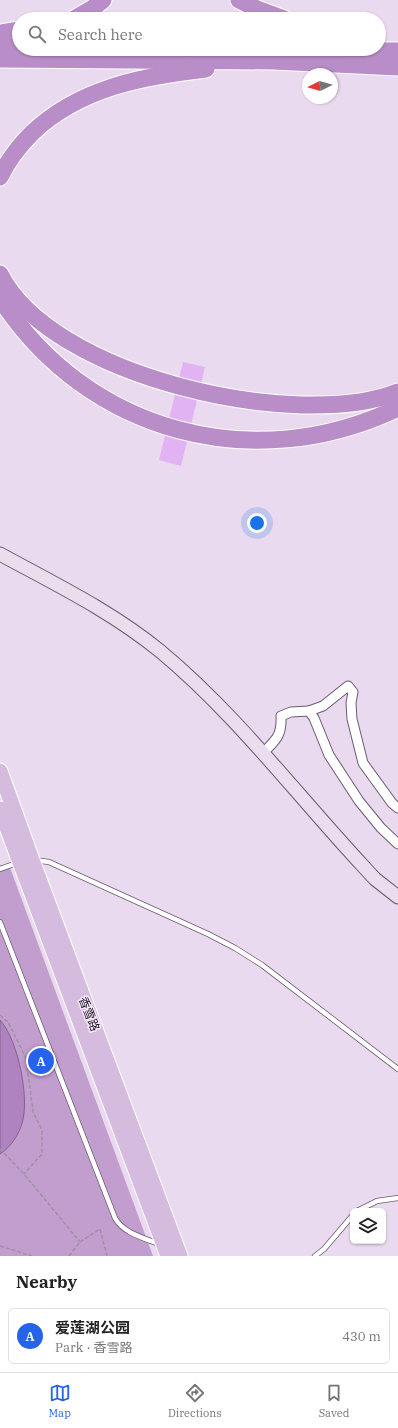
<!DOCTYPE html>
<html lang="en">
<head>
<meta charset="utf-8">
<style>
  body { margin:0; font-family:"IBM Plex Serif","Noto Sans SC",serif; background:#f2f2f2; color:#222 }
  .controls { position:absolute; right:12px; bottom:12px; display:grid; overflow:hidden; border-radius:6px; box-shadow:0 1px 3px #0004 }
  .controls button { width:36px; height:36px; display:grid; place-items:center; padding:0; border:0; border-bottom:1px solid #e0e0e0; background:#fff; color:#222; font:20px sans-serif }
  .compass { position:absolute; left:302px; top:68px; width:36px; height:36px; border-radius:50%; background:#fff; box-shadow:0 1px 3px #0004; rotate:265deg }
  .you { position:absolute; left:257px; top:523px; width:14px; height:14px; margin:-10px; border:3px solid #fff; border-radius:50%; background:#1a73e8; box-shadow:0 0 0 6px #1a73e833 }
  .badge { display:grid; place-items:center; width:26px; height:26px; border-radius:50%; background:#2563eb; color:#fff; font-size:13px; font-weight:700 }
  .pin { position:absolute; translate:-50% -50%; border:2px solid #fff; box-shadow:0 1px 4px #0006 }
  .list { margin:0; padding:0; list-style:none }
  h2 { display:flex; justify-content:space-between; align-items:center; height:52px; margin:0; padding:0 16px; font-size:17px }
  h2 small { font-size:13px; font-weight:400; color:#767676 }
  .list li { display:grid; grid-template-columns:26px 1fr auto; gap:12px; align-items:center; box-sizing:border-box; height:56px; margin:0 8px 8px; padding:0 8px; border:1px solid #e0e0e0; border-radius:6px }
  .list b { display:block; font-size:15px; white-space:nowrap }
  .list p { margin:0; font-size:13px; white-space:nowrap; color:#767676 }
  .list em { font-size:13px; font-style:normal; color:#767676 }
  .icon { flex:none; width:22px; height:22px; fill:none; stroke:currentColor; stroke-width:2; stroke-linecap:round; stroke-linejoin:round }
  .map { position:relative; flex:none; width:398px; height:1256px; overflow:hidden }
  .search { position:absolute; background:#fff; box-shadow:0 1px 3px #0004; left:12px; right:12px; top:12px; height:44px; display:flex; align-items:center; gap:10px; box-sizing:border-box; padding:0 14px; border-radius:22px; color:#767676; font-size:15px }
  .sheet { height:116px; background:#fff }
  nav { display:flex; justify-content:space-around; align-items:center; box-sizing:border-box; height:56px; border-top:1px solid #e0e0e0; background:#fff; font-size:11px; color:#767676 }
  nav a { display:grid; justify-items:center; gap:2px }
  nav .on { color:#2563eb }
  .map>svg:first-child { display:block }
  .green { fill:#c29ecf }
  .water { fill:#af83bf; stroke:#83628f }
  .building { fill:#e2b3f3 }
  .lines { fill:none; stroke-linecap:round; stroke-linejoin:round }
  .lane-casing { stroke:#6a5c6f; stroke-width:6 }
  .street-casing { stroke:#6a5c6f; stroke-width:11 }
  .secondary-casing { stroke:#6a5c6f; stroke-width:15 }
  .primary-casing { stroke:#fff; stroke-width:17 }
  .highway-casing { stroke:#fff; stroke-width:19 }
  .path { stroke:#9e92a3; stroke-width:1.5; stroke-dasharray:4 2; stroke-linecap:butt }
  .lane { stroke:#fff; stroke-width:4.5 }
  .street { stroke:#fff; stroke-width:9 }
  .secondary { stroke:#eaddee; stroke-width:13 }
  .primary { stroke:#d5bbde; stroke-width:15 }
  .highway { stroke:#b98dc8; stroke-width:17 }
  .labels { text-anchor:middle; stroke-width:3; stroke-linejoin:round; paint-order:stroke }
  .street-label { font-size:12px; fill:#1c161e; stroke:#f7e7fd }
</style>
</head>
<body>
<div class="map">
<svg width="398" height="1256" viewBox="0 0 398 1256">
  <rect width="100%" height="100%" fill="#eadaf0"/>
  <path class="green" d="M0 865H9L153 1256H0Z"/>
  <path class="water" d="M0 1020C17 1039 27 1088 24 1113 23 1128 13 1146 0 1154Z"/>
  <path class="building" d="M183 362 205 367 181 466 159 460Z"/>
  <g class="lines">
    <defs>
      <g id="lane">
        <path d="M34 860 49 862 208 934 235 948 262 965 398 1069"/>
        <path d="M0 869 17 863"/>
        <path d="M0 922 115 1218C123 1233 144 1238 159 1244"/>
        <path d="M357 1211 377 1201 398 1198"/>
        <path d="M315 1256 324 1249 353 1215"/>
      </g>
      <g id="street">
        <path d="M309 711 323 706 348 686 353 692 351 703 352 719 363 763 392 803 398 808"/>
        <path d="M262 754C276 740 282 736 281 716L291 712 309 711 314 718 329 755 359 801 381 828 398 844"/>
      </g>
      <path id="secondary" d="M0 554C55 584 111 611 160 651 236 714 296 794 363 866L375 879 398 897"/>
      <g id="primary">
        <path d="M0 771 32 860 180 1256"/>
        <path d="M0 809 168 1256"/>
      </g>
      <g id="highway">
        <path d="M239 0 257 9 284 19"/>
        <path d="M74 19 93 8 103 0"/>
        <path d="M0 33 19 30"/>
        <path d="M0 43H19"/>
        <path d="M292 50 398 51"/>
        <path d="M0 59 273 61 398 67"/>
        <path d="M0 177C8 160 19 146 32 133 79 88 143 76 206 69"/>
        <path d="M0 274C51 377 298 432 398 392"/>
        <path d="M0 298C87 433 254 477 398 408"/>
      </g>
    </defs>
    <use href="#lane" class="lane-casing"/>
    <use href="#street" class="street-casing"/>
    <use href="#secondary" class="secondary-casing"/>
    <use href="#primary" class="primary-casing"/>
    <use href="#highway" class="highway-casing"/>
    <g class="path">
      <path d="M0 1015 8 1022 26 1058 33 1112 42 1130V1154L24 1174"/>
      <path d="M0 1149 24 1174 80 1242"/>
      <path d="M0 1246 32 1256"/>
      <path d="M69 1256 80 1242 100 1229 107 1256"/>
    </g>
    <use href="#lane" class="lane"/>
    <use href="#street" class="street"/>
    <use href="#secondary" class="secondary"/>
    <use href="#primary" class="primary"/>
    <use href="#highway" class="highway"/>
  </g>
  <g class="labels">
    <g class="street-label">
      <text transform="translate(89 1014) rotate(69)" y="4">香雪路</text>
    </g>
  </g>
</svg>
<div class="controls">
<button><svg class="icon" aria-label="layers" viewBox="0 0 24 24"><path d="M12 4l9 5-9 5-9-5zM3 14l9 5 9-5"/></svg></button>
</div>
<svg class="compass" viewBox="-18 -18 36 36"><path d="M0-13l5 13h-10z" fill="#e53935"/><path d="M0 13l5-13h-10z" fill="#767676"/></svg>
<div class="you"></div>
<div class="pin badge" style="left:41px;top:1061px">A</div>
<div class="search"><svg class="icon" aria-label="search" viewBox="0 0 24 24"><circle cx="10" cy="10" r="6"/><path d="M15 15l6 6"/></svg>Search here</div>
</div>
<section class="sheet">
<h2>Nearby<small></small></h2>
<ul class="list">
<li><span class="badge">A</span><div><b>爱莲湖公园</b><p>Park · 香雪路</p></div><em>430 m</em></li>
</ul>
</section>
<nav>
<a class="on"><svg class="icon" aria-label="map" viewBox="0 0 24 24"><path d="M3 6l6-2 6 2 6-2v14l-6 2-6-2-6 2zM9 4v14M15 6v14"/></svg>Map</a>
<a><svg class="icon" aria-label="directions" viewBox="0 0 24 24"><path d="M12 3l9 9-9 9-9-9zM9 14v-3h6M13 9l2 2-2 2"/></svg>Directions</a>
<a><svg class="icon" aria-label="saved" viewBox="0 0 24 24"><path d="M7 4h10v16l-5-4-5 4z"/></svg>Saved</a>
</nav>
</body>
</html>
